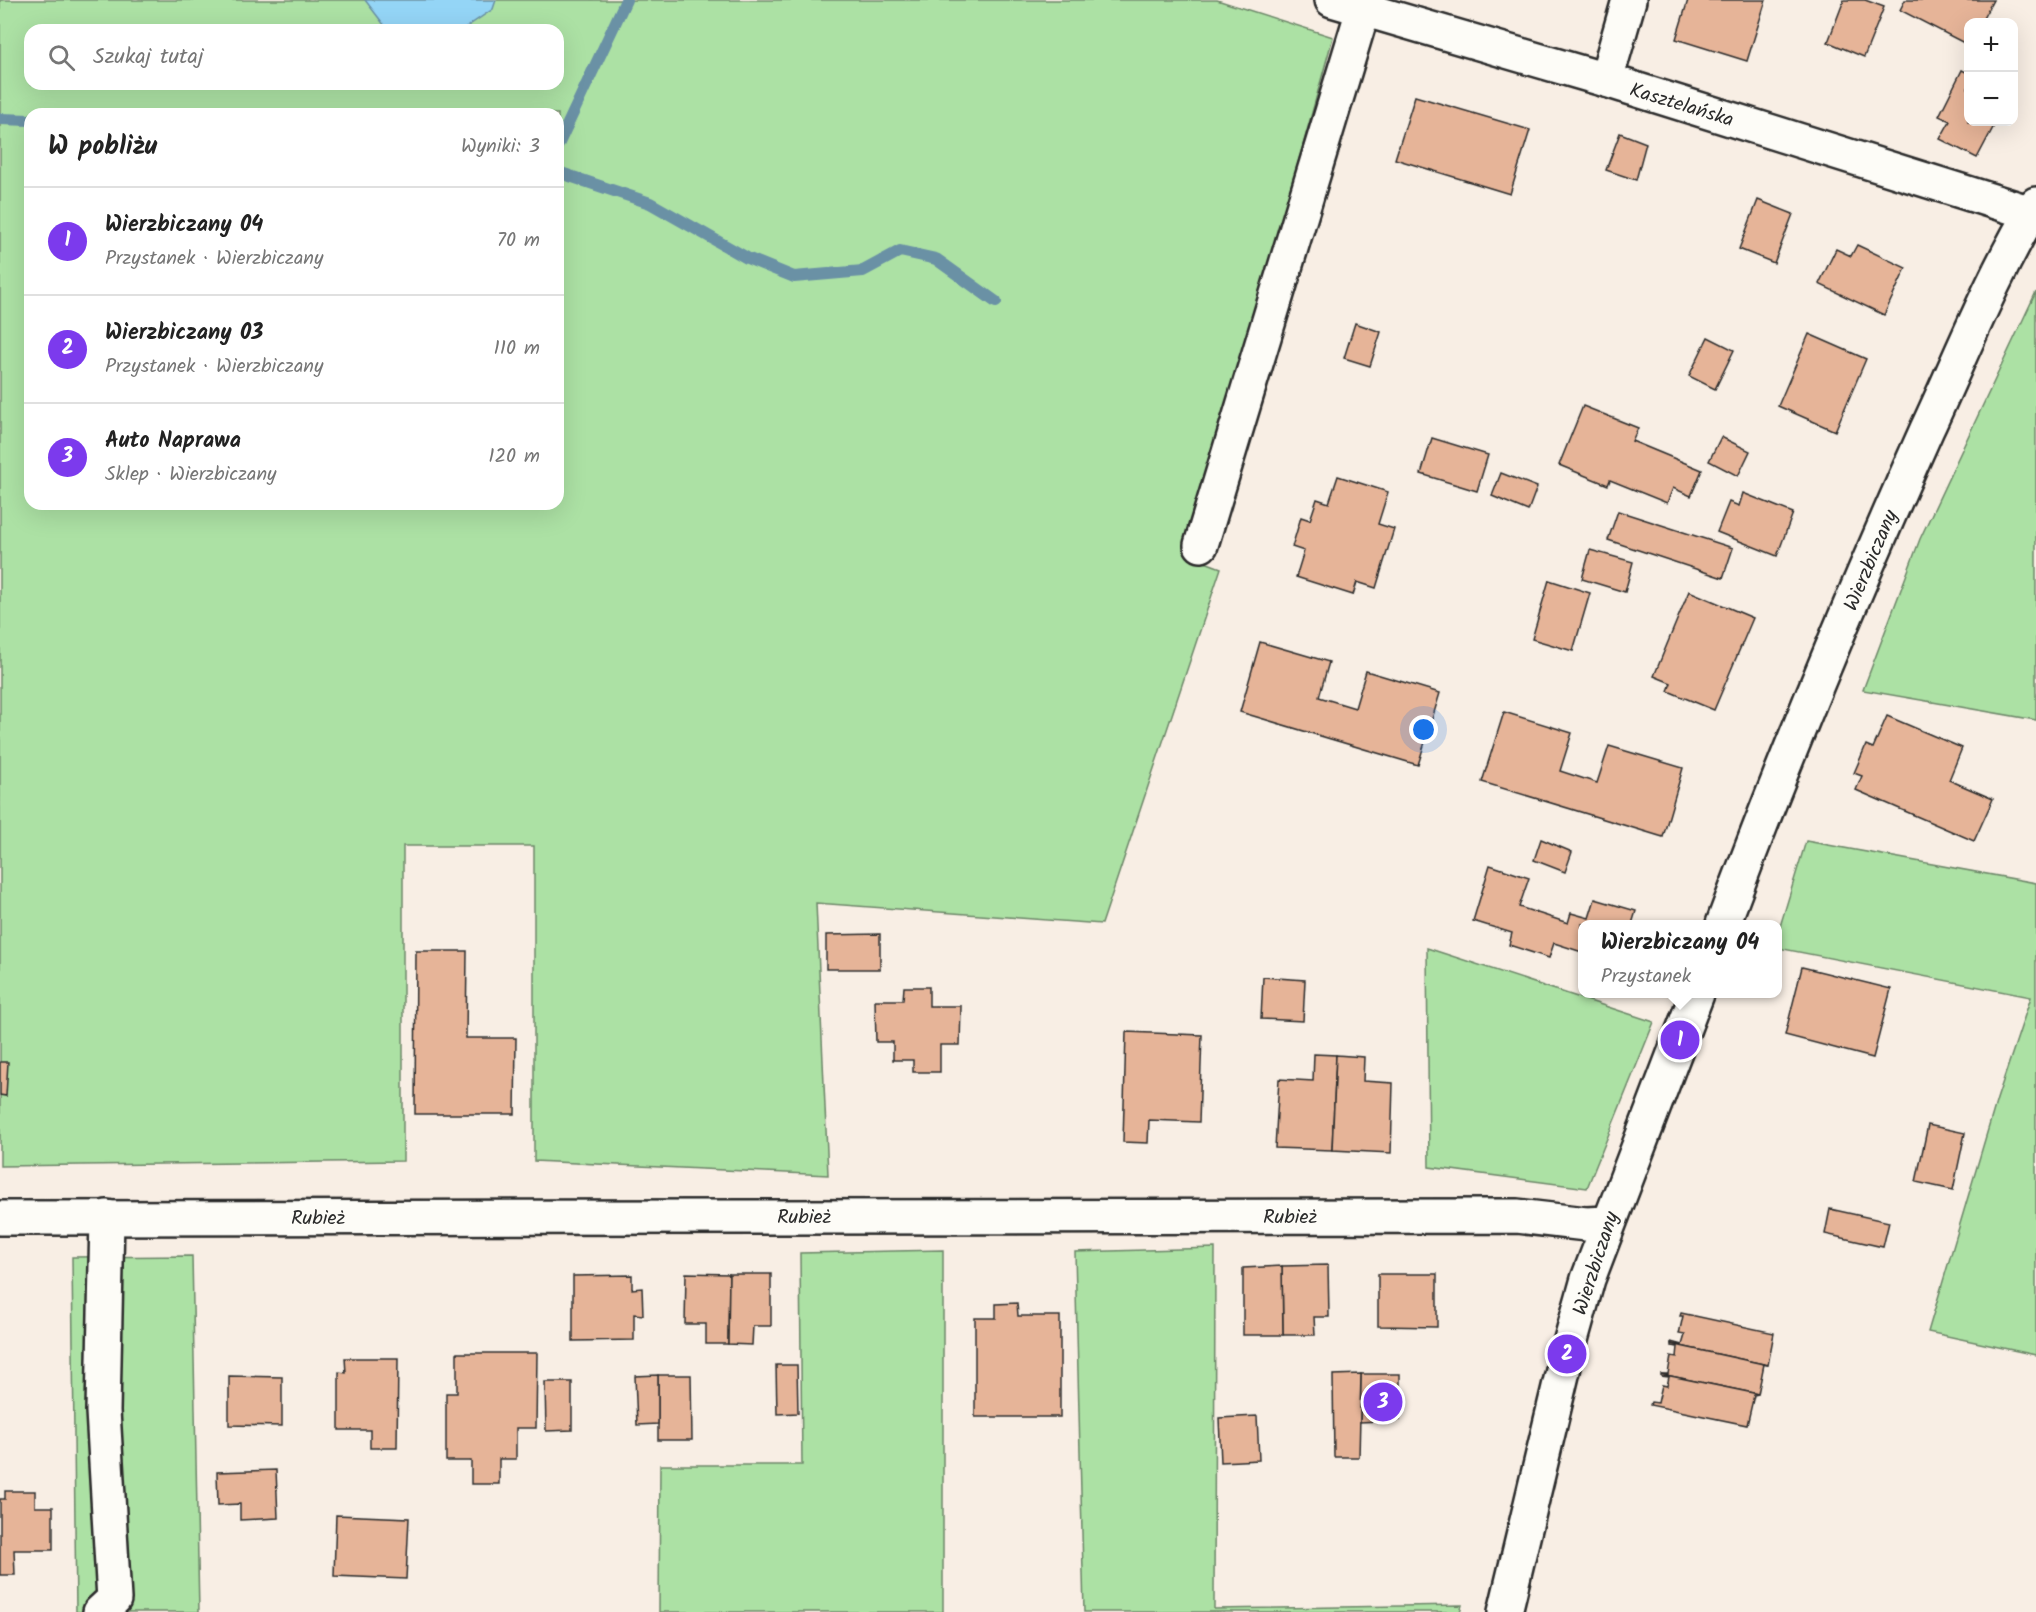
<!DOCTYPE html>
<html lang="pl">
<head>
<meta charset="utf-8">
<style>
  body { margin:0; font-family:Kalam,sans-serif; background:#f6f6f6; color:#222 }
  .controls { position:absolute; right:18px; top:18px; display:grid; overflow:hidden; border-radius:12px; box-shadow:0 6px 24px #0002 }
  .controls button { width:54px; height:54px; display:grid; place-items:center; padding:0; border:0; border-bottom:2px solid #e0e0e0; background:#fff; color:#222; font:30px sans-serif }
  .you { position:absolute; left:1424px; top:730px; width:21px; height:21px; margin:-15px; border:4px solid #fff; border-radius:50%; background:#1a73e8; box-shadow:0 0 0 9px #1a73e833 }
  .badge { display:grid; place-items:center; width:39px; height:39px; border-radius:50%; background:#7c3aed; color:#fff; font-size:20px; font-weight:700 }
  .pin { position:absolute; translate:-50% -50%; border:3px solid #fff; box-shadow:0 2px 6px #0006 }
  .popup { position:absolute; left:1578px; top:920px; width:204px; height:78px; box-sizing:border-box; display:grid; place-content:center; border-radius:12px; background:#fff; filter:drop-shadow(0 2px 4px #0005); font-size:20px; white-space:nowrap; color:#767676 }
  .popup b { font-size:22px; color:#222 }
  .popup::after { content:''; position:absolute; left:50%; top:100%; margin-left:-12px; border:12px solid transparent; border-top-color:#fff }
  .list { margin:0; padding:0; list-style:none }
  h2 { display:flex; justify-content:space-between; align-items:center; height:78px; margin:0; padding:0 24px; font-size:26px }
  h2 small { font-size:20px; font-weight:400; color:#767676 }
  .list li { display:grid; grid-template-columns:39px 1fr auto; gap:18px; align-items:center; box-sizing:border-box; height:108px; padding:0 24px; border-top:2px solid #e0e0e0 }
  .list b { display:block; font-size:22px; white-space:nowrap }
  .list p { margin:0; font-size:20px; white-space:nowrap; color:#767676 }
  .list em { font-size:20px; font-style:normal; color:#767676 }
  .icon { flex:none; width:33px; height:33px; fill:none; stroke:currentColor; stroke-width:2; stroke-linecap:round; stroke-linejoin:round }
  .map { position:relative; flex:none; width:2036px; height:1612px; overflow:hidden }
  .search { position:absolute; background:#fff; box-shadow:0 6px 24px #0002; left:24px; top:24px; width:540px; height:66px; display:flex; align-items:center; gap:15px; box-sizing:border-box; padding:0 21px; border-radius:18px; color:#767676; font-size:22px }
  .panel { position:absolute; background:#fff; box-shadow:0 6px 24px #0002; left:24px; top:108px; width:540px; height:402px; border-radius:18px }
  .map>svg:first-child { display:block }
  .green { fill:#ace1a4; stroke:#6c8668; stroke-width:1.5; fill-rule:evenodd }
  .water { fill:#94d5f6; stroke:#6a91a5; stroke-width:1.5 }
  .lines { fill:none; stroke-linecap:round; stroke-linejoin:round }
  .stream { stroke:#6a91a5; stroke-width:12 }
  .building { fill:#e6b498; stroke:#2b2b2b; stroke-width:1.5 }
  .minor-casing { stroke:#2b2b2b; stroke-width:38 }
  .minor { stroke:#fdfcf7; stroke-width:33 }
  .labels { text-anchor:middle; stroke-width:6; stroke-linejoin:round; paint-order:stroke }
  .street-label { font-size:20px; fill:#2b2b2b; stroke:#fdfcf7 }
</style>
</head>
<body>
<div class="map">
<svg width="2036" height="1612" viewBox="0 0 2036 1612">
  <rect width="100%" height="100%" fill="#f8eee4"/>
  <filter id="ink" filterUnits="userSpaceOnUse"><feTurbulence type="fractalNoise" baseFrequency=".0167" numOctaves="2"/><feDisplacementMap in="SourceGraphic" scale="12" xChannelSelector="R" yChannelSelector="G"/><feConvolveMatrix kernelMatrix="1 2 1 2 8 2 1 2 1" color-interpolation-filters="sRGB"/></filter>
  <g filter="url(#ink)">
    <g class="green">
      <path d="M0 0H1217L1333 37 1189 556 1221 568 1102 924 816 903 828 1175 534 1161V846H403V1161L0 1166ZM30 30H558V84H30ZM30 114H558V504H30Z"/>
      <path d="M2036 292V720L1863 690 1920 539Z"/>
      <path d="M1806 841 2036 883V1355L1928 1332 1997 1099 2031 997 1778 948V933Z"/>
      <path d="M1427 948 1654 1022 1587 1188 1429 1167Z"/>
      <path d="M1215 1248 1214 1609 1462 1605 1460 1612H1084L1075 1252Z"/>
      <path d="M943 1250V1612H659L660 1465H802L800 1253Z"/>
      <path d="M192 1256 199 1612H76L72 1257Z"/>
    </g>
    <path class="water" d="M365 0H496L493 9 462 30H388Z"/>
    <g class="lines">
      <g class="stream">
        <path d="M0 119 30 120"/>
        <path d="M558 145 626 0"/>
        <path d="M558 172 650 203 747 258 794 277 863 271 900 251 936 259 996 302"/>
      </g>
    </g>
    <g class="building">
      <path d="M1688 0H1766L1747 61 1676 39Z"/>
      <path d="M1844 0H1865L1884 7 1864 57 1828 42Z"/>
      <path d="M1905 0H1993L1981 22H1968V45L1900 10Z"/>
      <path d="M1962 70 1968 73V122H1996L1977 158 1940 139 1950 121 1939 116Z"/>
      <path d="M1415 96 1530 130 1510 194 1395 159Z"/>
      <path d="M1620 133 1646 143 1636 180 1606 170Z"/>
      <path d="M1758 200 1793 214 1774 263 1739 249Z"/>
      <path d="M1857 245 1906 268 1884 315 1819 284 1836 249 1851 256Z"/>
      <path d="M1355 323 1381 332 1370 366 1344 358Z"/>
      <path d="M1809 334 1866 359 1835 431 1778 406Z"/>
      <path d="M1708 337 1734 350 1715 389 1689 376Z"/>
      <path d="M1583 406 1638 428 1632 441 1702 470 1691 496 1673 488 1667 503 1610 480 1608 485 1559 465Z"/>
      <path d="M1721 437 1750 451 1738 476 1709 461Z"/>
      <path d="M1432 438 1488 455 1477 491 1421 474Z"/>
      <path d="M1501 473 1537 487 1528 511 1492 496Z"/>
      <path d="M1338 476 1388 492 1378 524 1394 529 1376 588 1357 582 1353 595 1296 577 1304 551 1292 547 1301 517 1310 520 1317 499 1329 503Z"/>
      <path d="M1743 493 1793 513 1777 556 1717 532 1729 502 1739 506Z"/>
      <path d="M1618 511 1733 548 1723 578 1608 540Z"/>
      <path d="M1590 550 1633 562 1625 592 1582 579Z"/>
      <path d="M1549 580 1590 593 1573 651 1532 639Z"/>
      <path d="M1689 591 1753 618 1714 710 1668 691 1671 683 1654 676Z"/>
      <path d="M1260 642 1329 662 1319 697 1355 708 1366 671 1440 693 1418 765 1240 712Z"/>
      <path d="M1504 712 1572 733 1560 771 1597 783 1609 746 1683 768 1663 837 1482 782Z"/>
      <path d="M1887 716 1962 748 1949 780 1993 799 1974 841 1856 790 1862 776 1854 773 1866 745 1873 748Z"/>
      <path d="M1541 839 1572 852 1565 872 1534 860Z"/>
      <path d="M1490 865 1529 878 1519 907 1568 923 1571 913 1589 918 1595 899 1636 911 1632 924H1582V952L1554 943 1549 958 1509 945 1512 933 1473 921Z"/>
      <path d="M880 934V969H826V935Z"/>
      <path d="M416 951H467L466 1038H516L515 1114H415Z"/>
      <path d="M1802 967 1891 989 1873 1058 1785 1035Z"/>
      <path d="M1263 977 1305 980 1303 1021 1261 1019Z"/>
      <path d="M904 987H929V1006H961L960 1045H940V1072H913V1060H893V1042H876L875 1000H903Z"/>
      <path d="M1126 1032 1202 1035 1199 1122 1149 1120 1148 1143 1123 1142Z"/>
      <path d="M1314 1054 1336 1055 1332 1150 1275 1148 1279 1079 1313 1081Z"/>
      <path d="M1336 1055 1364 1057 1363 1081 1393 1083 1391 1153 1332 1150Z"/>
      <path d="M0 1062H8L6 1096 0 1095Z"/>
      <path d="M1928 1125 1965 1133 1953 1190 1916 1182Z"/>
      <path d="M1830 1209 1889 1222 1883 1247 1825 1234Z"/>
      <path d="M1328 1265 1329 1317H1314L1315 1335H1283L1282 1266Z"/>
      <path d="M1282 1266 1283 1335H1243V1268Z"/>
      <path d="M686 1273 729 1274 728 1344H706V1324H685Z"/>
      <path d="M729 1274H771V1326H753L752 1345 728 1344Z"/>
      <path d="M1378 1274H1437V1327L1378 1326Z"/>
      <path d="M632 1275V1289L642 1288 643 1315 634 1314V1340L573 1341V1276Z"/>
      <path d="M1017 1303 1018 1316H1060V1417H975V1318H996V1304Z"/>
      <path d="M1681 1313 1774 1333 1768 1365 1671 1344V1342L1682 1345 1685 1335 1679 1334 1683 1316H1680Z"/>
      <path d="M1671 1344 1768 1365 1764 1364 1758 1394 1661 1374H1668L1671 1356 1677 1357 1678 1347 1671 1346Z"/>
      <path d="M457 1353H537L536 1428H516V1459H499V1484H471V1461H446V1393H457Z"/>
      <path d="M345 1358H398L397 1448H370V1430H339V1372L346 1373Z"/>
      <path d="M776 1365H797L798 1413 777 1414Z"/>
      <path d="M1361 1374H1400V1420L1360 1422Z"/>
      <path d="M1361 1374 1359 1457H1334L1333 1375Z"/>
      <path d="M1661 1374 1758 1394 1754 1395 1747 1425 1650 1405 1651 1402 1658 1403 1662 1385 1667 1386 1669 1377 1661 1376Z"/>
      <path d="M658 1375H691L692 1440H658Z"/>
      <path d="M658 1375V1424L637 1425 635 1376Z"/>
      <path d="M229 1376 282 1377V1426L229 1425Z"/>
      <path d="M545 1382H572V1430L546 1431Z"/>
      <path d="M1257 1416 1259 1460 1221 1462 1219 1418Z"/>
      <path d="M276 1470 278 1518 240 1520V1504L218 1505 217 1472Z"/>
      <path d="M5 1491H35V1507H53V1550H14L15 1575H0V1499H5Z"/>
      <path d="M336 1515 409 1518 406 1579 334 1576Z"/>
    </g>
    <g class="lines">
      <defs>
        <g id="minor">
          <path d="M1332 0 1606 80 2031 213"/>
          <path d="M1606 80 1629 0"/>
          <path d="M1201 545 1363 10"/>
          <path d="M1723 924C1785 757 1854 592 1927 429 1962 354 1993 275 2036 204"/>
          <path d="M0 1218 1517 1216 1586 1224 1608 1223"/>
          <path d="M100 1612 114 1599 103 1411 107 1217"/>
          <path d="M1505 1612 1567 1354 1588 1279 1697 994"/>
        </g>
      </defs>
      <use href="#minor" class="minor-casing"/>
      <use href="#minor" class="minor"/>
    </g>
  </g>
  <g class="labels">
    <g class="street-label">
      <text transform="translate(1682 104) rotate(17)" y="7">Kasztelańska</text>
      <text transform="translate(1870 560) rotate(-67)" y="7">Wierzbiczany</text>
      <text x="804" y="1223">Rubież</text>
      <text x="1290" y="1223">Rubież</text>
      <text x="318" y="1224">Rubież</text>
      <text transform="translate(1595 1263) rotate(-72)" y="7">Wierzbiczany</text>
    </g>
  </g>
</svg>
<div class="controls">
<button>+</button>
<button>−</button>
</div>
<div class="you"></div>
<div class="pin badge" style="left:1680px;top:1040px">1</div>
<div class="popup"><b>Wierzbiczany 04</b>Przystanek</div>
<div class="pin badge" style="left:1567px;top:1354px">2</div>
<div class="pin badge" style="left:1383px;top:1402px">3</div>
<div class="search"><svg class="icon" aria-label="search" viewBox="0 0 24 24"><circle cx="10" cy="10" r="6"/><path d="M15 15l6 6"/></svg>Szukaj tutaj</div>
<section class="panel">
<h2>W pobliżu<small>Wyniki: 3</small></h2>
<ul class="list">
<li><span class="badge">1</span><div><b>Wierzbiczany 04</b><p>Przystanek · Wierzbiczany</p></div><em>70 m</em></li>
<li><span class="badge">2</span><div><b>Wierzbiczany 03</b><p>Przystanek · Wierzbiczany</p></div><em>110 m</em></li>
<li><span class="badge">3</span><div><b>Auto Naprawa</b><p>Sklep · Wierzbiczany</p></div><em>120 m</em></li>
</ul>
</section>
</div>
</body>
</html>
